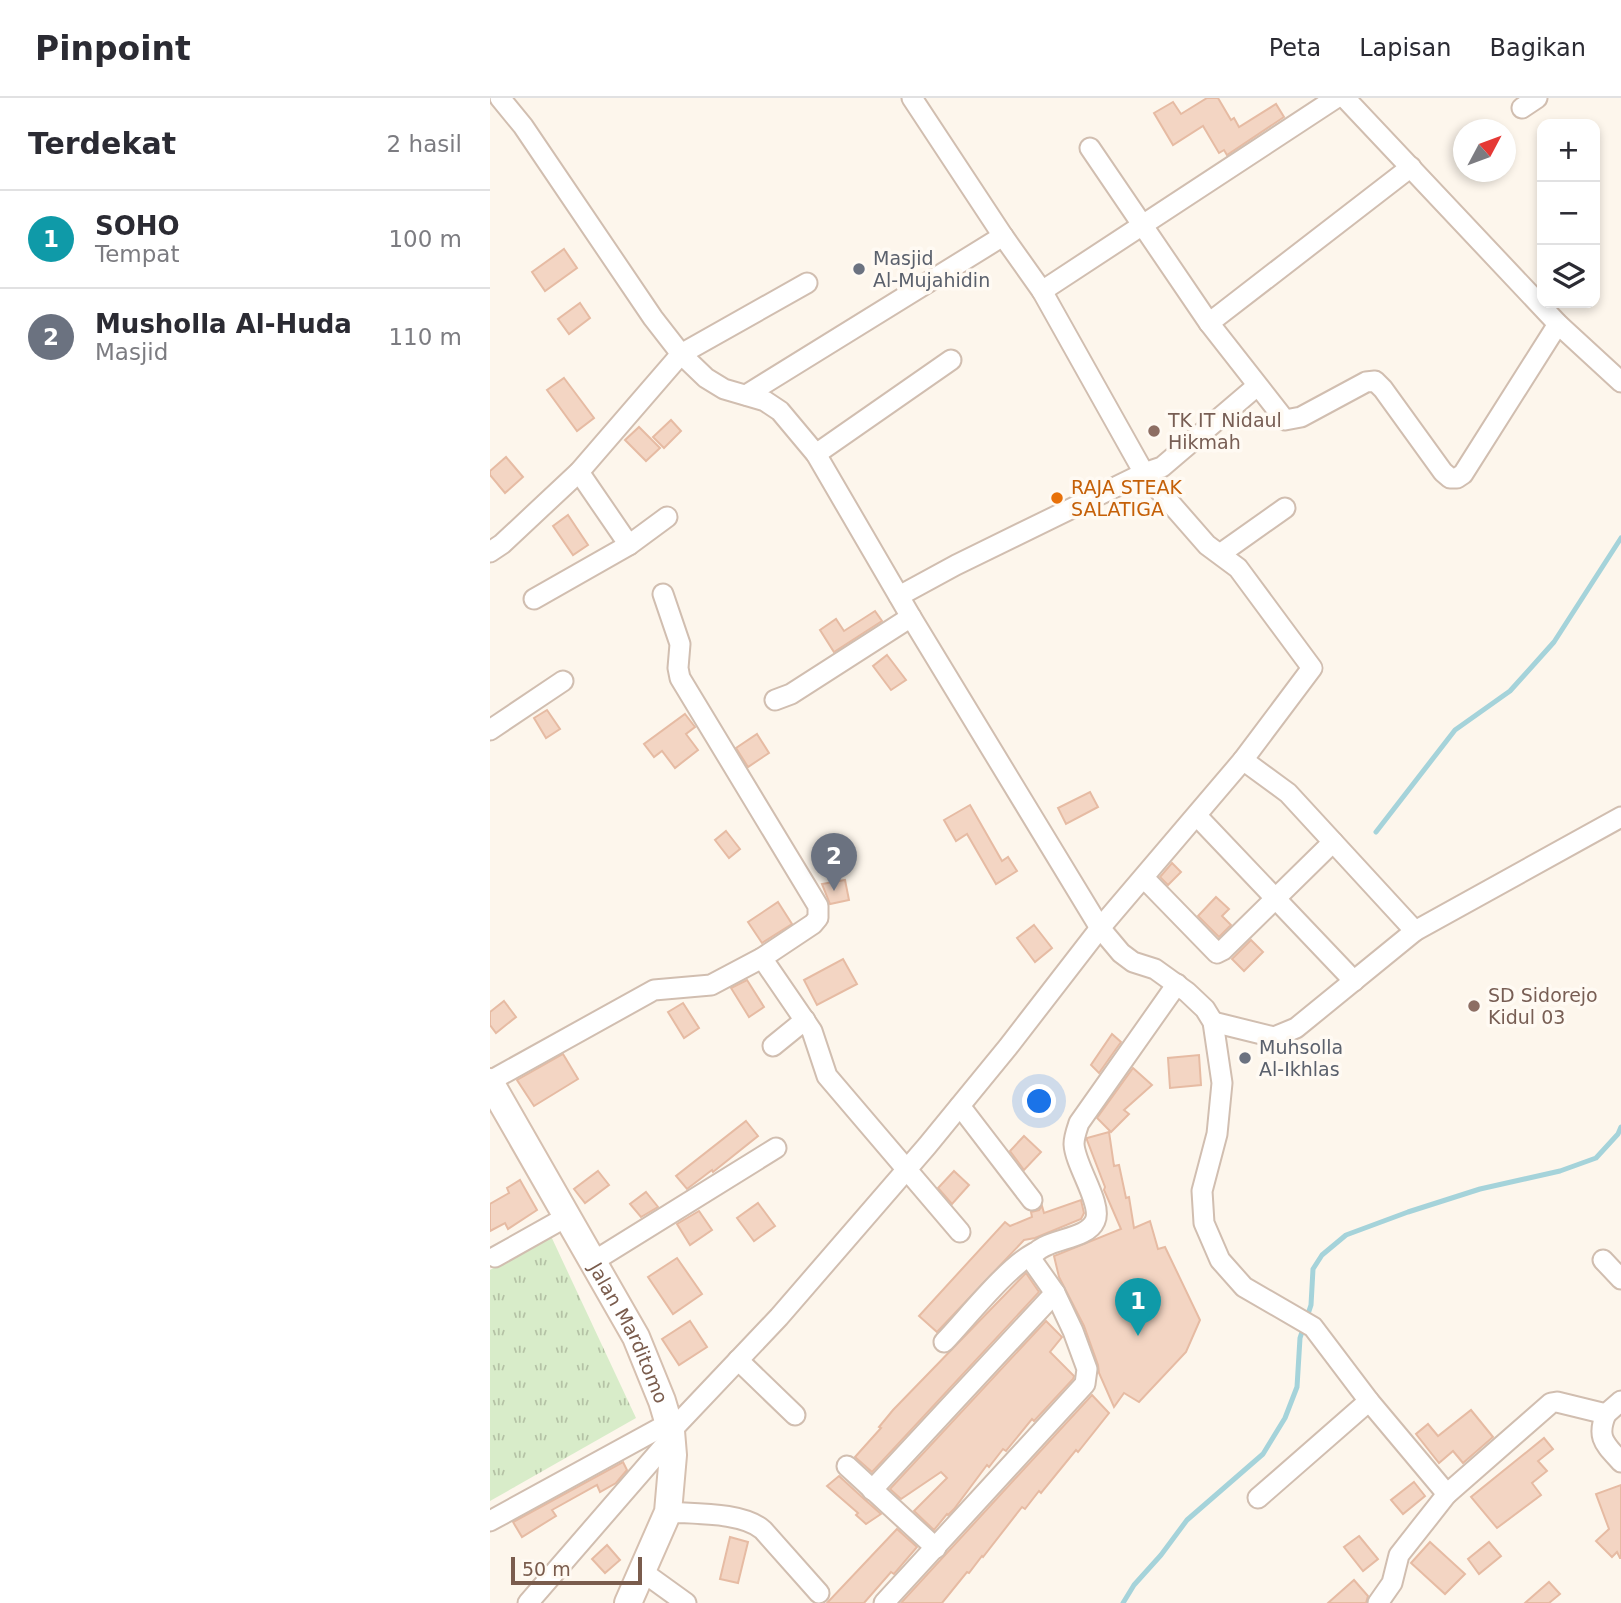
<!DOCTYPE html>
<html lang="id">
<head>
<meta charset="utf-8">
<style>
  body { margin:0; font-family:"DejaVu Sans",sans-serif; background:#f7f7f7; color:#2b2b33 }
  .controls { position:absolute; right:21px; top:21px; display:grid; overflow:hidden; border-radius:14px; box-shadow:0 4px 10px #0003 }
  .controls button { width:63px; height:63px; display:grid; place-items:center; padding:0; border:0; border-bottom:2px solid #e1e1e2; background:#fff; color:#2b2b33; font:35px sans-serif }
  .compass { position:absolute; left:963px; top:21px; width:63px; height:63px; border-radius:50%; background:#fff; box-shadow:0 4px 10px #0003; rotate:49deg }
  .scale { position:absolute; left:21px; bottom:18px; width:131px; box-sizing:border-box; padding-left:7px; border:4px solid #7a5c4d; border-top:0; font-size:19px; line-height:24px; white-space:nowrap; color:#7a5c4d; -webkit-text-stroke:5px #fffaf3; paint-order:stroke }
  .you { position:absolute; left:550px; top:1004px; width:24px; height:24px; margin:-18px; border:5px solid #fff; border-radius:50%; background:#1a73e8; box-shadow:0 0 0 10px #1a73e833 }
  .badge { display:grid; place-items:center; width:46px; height:46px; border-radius:50%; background:#e76f51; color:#fff; font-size:23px; font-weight:700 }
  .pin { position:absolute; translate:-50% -58px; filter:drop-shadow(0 2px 4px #0008) }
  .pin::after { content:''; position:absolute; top:37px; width:24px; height:21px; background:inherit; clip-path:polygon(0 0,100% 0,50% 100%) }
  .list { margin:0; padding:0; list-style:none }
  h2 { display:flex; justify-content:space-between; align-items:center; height:91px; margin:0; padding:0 28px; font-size:30px }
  h2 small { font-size:23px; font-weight:400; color:#7c7c81 }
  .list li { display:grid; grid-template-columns:46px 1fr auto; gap:21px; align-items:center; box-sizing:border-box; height:98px; padding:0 28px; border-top:2px solid #e1e1e2 }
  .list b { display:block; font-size:26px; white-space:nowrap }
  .list p { margin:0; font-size:23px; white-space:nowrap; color:#7c7c81 }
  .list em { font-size:23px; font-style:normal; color:#7c7c81 }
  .icon { flex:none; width:38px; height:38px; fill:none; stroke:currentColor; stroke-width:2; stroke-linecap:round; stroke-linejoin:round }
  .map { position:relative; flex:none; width:1131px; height:1505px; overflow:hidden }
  header { display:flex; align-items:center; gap:42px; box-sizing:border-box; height:98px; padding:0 35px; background:#fff; border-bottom:2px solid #e1e1e2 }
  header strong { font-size:33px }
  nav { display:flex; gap:38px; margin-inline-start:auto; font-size:24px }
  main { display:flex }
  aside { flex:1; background:#fff }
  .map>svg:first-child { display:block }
  .grass { fill:url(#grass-tufts) }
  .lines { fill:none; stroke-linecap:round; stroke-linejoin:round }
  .stream { stroke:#a5d3da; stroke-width:5 }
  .building { fill:#f3d5c3; stroke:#e6bba3; stroke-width:2 }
  .street-casing { stroke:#d1beb0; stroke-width:23 }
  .secondary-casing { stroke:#d6c0b0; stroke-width:30 }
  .street { stroke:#fff; stroke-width:19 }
  .secondary { stroke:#fff; stroke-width:26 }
  .worship-dot { fill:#6b7280; stroke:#fffaf3; stroke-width:2.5 }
  .education-dot { fill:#8d6e63; stroke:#fffaf3; stroke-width:2.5 }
  .food-dot { fill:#e8710a; stroke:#fffaf3; stroke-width:2.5 }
  .labels { text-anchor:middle; stroke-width:7; stroke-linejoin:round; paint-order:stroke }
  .worship-label { font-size:19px; fill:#5b616d; stroke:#fffaf3; text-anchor:start }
  .education-label { font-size:19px; fill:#785e54; stroke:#fffaf3; text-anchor:start }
  .food-label { font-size:19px; fill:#c56008; stroke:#fffaf3; text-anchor:start }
  .street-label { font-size:19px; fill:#7a5c4d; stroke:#fffaf3 }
</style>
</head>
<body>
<header>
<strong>Pinpoint</strong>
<nav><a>Peta</a><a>Lapisan</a><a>Bagikan</a></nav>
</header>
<main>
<aside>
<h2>Terdekat<small>2 hasil</small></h2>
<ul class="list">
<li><span class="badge" style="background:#0f9aa8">1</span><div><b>SOHO</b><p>Tempat</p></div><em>100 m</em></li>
<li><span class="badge" style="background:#6b7280">2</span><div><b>Musholla Al-Huda</b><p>Masjid</p></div><em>110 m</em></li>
</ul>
</aside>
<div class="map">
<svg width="1131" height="1505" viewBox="0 0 1131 1505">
  <defs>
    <pattern id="grass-tufts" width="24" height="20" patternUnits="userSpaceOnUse" patternTransform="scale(1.75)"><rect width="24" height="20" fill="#d8ecc9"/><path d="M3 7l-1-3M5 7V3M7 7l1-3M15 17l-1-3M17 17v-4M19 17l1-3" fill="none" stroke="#b4c2a5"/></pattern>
  </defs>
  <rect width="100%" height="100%" fill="#fdf6ec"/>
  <path class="grass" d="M60 1136 146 1320 0 1403V1172Z"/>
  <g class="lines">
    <g class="stream">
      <path d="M886 734 965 632 1020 593 1064 544 1131 440"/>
      <path d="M633 1505 644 1487 671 1457 697 1422 773 1356 795 1320 807 1289 810 1240 821 1207 823 1171 832 1157 856 1137 918 1114 990 1091 1070 1073 1106 1060 1128 1036 1131 1029"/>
    </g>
  </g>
  <g class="building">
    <path d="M717 0H728L741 22 744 20 749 29 786 6 794 19 737 57 734 52 729 55 713 28 683 47 664 15 683 4 691 16Z"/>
    <path d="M74 151 87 170 55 193 42 174Z"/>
    <path d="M90 205 100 220 79 236 68 221Z"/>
    <path d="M74 280 104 320 87 333 57 292Z"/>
    <path d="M181 322 191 333 174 350 163 339Z"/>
    <path d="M149 329 170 350 156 363 135 342Z"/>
    <path d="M16 359 33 379 15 395 0 377V373Z"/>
    <path d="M78 417 98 447 83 457 63 428Z"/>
    <path d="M385 513 392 523 344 554 330 532 346 521 354 533Z"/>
    <path d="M397 557 416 582 401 592 383 568Z"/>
    <path d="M57 612 70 631 56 640 44 620Z"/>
    <path d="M195 616 205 629 196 636 208 652 185 670 172 653 164 659 154 646Z"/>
    <path d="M267 636 279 655 258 669 246 650Z"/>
    <path d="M600 694 608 709 576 726 568 710Z"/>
    <path d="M480 707 512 763 518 759 527 773 506 786 477 736 466 743 454 722Z"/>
    <path d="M236 733 250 751 239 760 225 742Z"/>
    <path d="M682 765 691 774 678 787 670 779Z"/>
    <path d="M355 782 359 802 340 806 332 786Z"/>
    <path d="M726 799 739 811 732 818 741 827 729 839 708 818Z"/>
    <path d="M288 804 302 826 272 845 258 824Z"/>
    <path d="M544 827 562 850 545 864 527 840Z"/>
    <path d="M761 842 773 854 754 873 742 861Z"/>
    <path d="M353 861 367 886 327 907 314 882Z"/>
    <path d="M257 882 274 909 259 919 241 890Z"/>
    <path d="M14 903 26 919 6 935 0 927V914Z"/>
    <path d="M193 905 209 930 194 940 178 914Z"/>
    <path d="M622 936 631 944 609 975 601 967Z"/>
    <path d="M73 956 88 981 44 1008 27 982Z"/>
    <path d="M709 957 711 987 680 990 678 960Z"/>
    <path d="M643 970 662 987 634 1012 639 1016 621 1034 607 1020Z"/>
    <path d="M256 1023 268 1038 223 1074 222 1072 197 1091 186 1078Z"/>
    <path d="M619 1034 624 1068 629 1067 636 1100 639 1099 644 1130 660 1123 668 1151 675 1149 710 1222 696 1254 649 1304 634 1295 624 1309 609 1275 608 1267 594 1228 569 1179 564 1158 631 1131 614 1092 615 1089 597 1042V1040Z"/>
    <path d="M534 1038 551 1054 534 1072 520 1053Z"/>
    <path d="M108 1073 119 1087 95 1105 84 1091Z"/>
    <path d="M464 1073 479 1087 462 1106 448 1090Z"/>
    <path d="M30 1082 47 1112 18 1131 15 1125 0 1133V1106L19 1095 17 1090Z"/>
    <path d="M156 1094 168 1109 151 1119 140 1106Z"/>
    <path d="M591 1102 594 1115 591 1121 545 1140 534 1142 447 1234 429 1218 515 1124 520 1128 542 1119 541 1114 549 1112 552 1108 554 1115Z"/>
    <path d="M268 1105 285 1128 264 1143 247 1120Z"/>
    <path d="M209 1113 222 1132 200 1147 187 1126Z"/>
    <path d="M187 1160 212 1196 183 1216 158 1179Z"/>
    <path d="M536 1175 549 1194 382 1374 365 1359 391 1330 389 1329 403 1312Z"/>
    <path d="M200 1223 217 1249 189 1267 172 1241Z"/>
    <path d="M556 1223 572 1239 560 1254 584 1278 583 1281 544 1323 542 1321 516 1353 513 1351 499 1369 497 1367 464 1411 458 1417 457 1416 444 1432 424 1413 457 1380 451 1374 411 1401 400 1391Z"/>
    <path d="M602 1297 619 1315 588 1354 586 1352 551 1395 549 1393 535 1411 532 1409 493 1459 492 1458 479 1475 477 1474 452 1505H411Z"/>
    <path d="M981 1312 1003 1339 973 1365 963 1353 949 1365 926 1336 938 1326 948 1338Z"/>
    <path d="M1054 1340 1063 1351 1048 1363 1057 1373 1042 1385 1051 1397 1007 1430 981 1399Z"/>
    <path d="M133 1364 137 1372 126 1385 110 1394 107 1387 62 1412 66 1418 32 1439 23 1424Z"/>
    <path d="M349 1378 373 1400 391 1416 376 1426 366 1417 368 1415 337 1388Z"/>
    <path d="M924 1384 935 1398 913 1416 901 1402Z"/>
    <path d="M1131 1387V1460H1130L1127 1454 1122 1459 1106 1443 1119 1431 1106 1396Z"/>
    <path d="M407 1431 427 1449 404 1476 401 1474 374 1505H337Z"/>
    <path d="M869 1438 888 1461 873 1473 854 1449Z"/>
    <path d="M240 1439 258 1444 248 1485 230 1481Z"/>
    <path d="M940 1444 975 1476 955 1496 921 1465Z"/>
    <path d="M999 1444 1011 1458 989 1476 978 1461Z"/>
    <path d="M117 1447 130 1462 115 1475 102 1461Z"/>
    <path d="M864 1482 878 1498 876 1505H838Z"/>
    <path d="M1059 1484 1070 1496 1059 1505H1035Z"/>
  </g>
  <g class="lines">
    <defs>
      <g id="street">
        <path d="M10 0 33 28 163 220 191 256 216 280 234 291 275 303 290 313 326 356 421 519 610 830 631 855 643 864 665 871 697 894 715 911 723 924 732 985 727 1036 712 1093 714 1125 730 1162 754 1189 823 1229 879 1303 957 1396 1061 1305 1067 1304 1116 1316 1131 1303"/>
        <path d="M422 0 513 138"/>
        <path d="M855 0 1068 226 1131 284"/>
        <path d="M1032 10 1047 0"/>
        <path d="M600 50 719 225 795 322 811 319 876 284 885 283 893 291 953 374 960 380H967L973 376 1068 226"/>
        <path d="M719 225 921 69"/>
        <path d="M256 297 513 138 552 193 846 0"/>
        <path d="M326 356 461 262"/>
        <path d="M89 374 139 447 177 419"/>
        <path d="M0 454 12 446 89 374 191 256 317 185"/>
        <path d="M730 456 795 410"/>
        <path d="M409 498 466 467 654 375 552 193"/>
        <path d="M44 501 139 447"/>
        <path d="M285 602 301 596 421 519"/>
        <path d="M0 632 73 583"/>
        <path d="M753 662 822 570 748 470 717 447 654 375 672 369 767 288"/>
        <path d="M707 718 864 883"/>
        <path d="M654 780 727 855 733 852 843 744"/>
        <path d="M272 860 322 933 337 978 470 1134"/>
        <path d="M723 924 784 939 806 930 925 833 1131 719"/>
        <path d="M283 948 315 922"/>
        <path d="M0 983 164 892 221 887 272 860 323 826 328 820V808L190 580 188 570 190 546 173 496"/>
        <path d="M470 1008 542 1102"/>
        <path d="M5 1159 78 1118"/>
        <path d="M1113 1162 1131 1181"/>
        <path d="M104 1163 286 1050"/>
        <path d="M454 1244C477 1220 516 1170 544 1155"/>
        <path d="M248 1262 305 1317"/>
        <path d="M1116 1316C1106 1340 1115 1346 1131 1364"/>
        <path d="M181 1333 289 1219 437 1048 518 949 610 830 753 662 798 695 925 833"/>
        <path d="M357 1368 446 1450"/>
        <path d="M382 1392 565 1195"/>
        <path d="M768 1400 879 1303"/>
        <path d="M178 1414C204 1416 253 1414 273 1432L329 1495"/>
        <path d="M0 1423 179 1325"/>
        <path d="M153 1474 196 1505"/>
        <path d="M38 1505 181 1340"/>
        <path d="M394 1505 595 1286 597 1271 583 1233 565 1195 541 1161C551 1139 596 1144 605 1123 613 1106 585 1068 584 1046 584 1039 587 1031 589 1025L687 886"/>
        <path d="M888 1505 902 1485 909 1457 957 1396"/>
      </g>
      <g id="secondary">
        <path id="s1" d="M0 984 146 1239 172 1303 181 1333 183 1357 178 1414 138 1505"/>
      </g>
    </defs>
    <use href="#street" class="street-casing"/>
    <use href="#secondary" class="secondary-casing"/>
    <use href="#street" class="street"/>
    <use href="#secondary" class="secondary"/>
  </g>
  <g class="worship-dot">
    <circle cx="369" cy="171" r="7"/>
    <circle cx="755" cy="960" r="7"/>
  </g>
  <g class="education-dot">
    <circle cx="664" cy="333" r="7"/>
    <circle cx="984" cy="908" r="7"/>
  </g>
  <circle class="food-dot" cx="567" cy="400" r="7"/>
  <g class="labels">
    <g class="worship-label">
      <text x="383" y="167">Masjid<tspan x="383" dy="22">Al-Mujahidin</tspan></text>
      <text x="769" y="956">Muhsolla<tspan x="769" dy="22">Al-Ikhlas</tspan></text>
    </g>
    <g class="education-label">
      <text x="678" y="329">TK IT Nidaul<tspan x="678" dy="22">Hikmah</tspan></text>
      <text x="998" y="904">SD Sidorejo<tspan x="998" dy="22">Kidul 03</tspan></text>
    </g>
    <g class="food-label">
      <text x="581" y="396">RAJA STEAK<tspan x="581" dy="22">SALATIGA</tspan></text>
    </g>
    <g class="street-label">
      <text dy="7" stroke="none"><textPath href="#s1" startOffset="287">Jalan Marditomo</textPath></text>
    </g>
  </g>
</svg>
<div class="controls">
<button>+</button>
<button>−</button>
<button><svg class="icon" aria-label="layers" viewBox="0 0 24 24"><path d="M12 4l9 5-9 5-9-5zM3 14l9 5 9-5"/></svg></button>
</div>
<svg class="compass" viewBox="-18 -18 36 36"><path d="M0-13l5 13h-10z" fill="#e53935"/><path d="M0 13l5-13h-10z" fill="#7c7c81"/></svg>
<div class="scale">50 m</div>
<div class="you"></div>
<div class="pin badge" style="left:648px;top:1238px;background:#0f9aa8">1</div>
<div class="pin badge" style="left:344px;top:793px;background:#6b7280">2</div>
</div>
</main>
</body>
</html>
